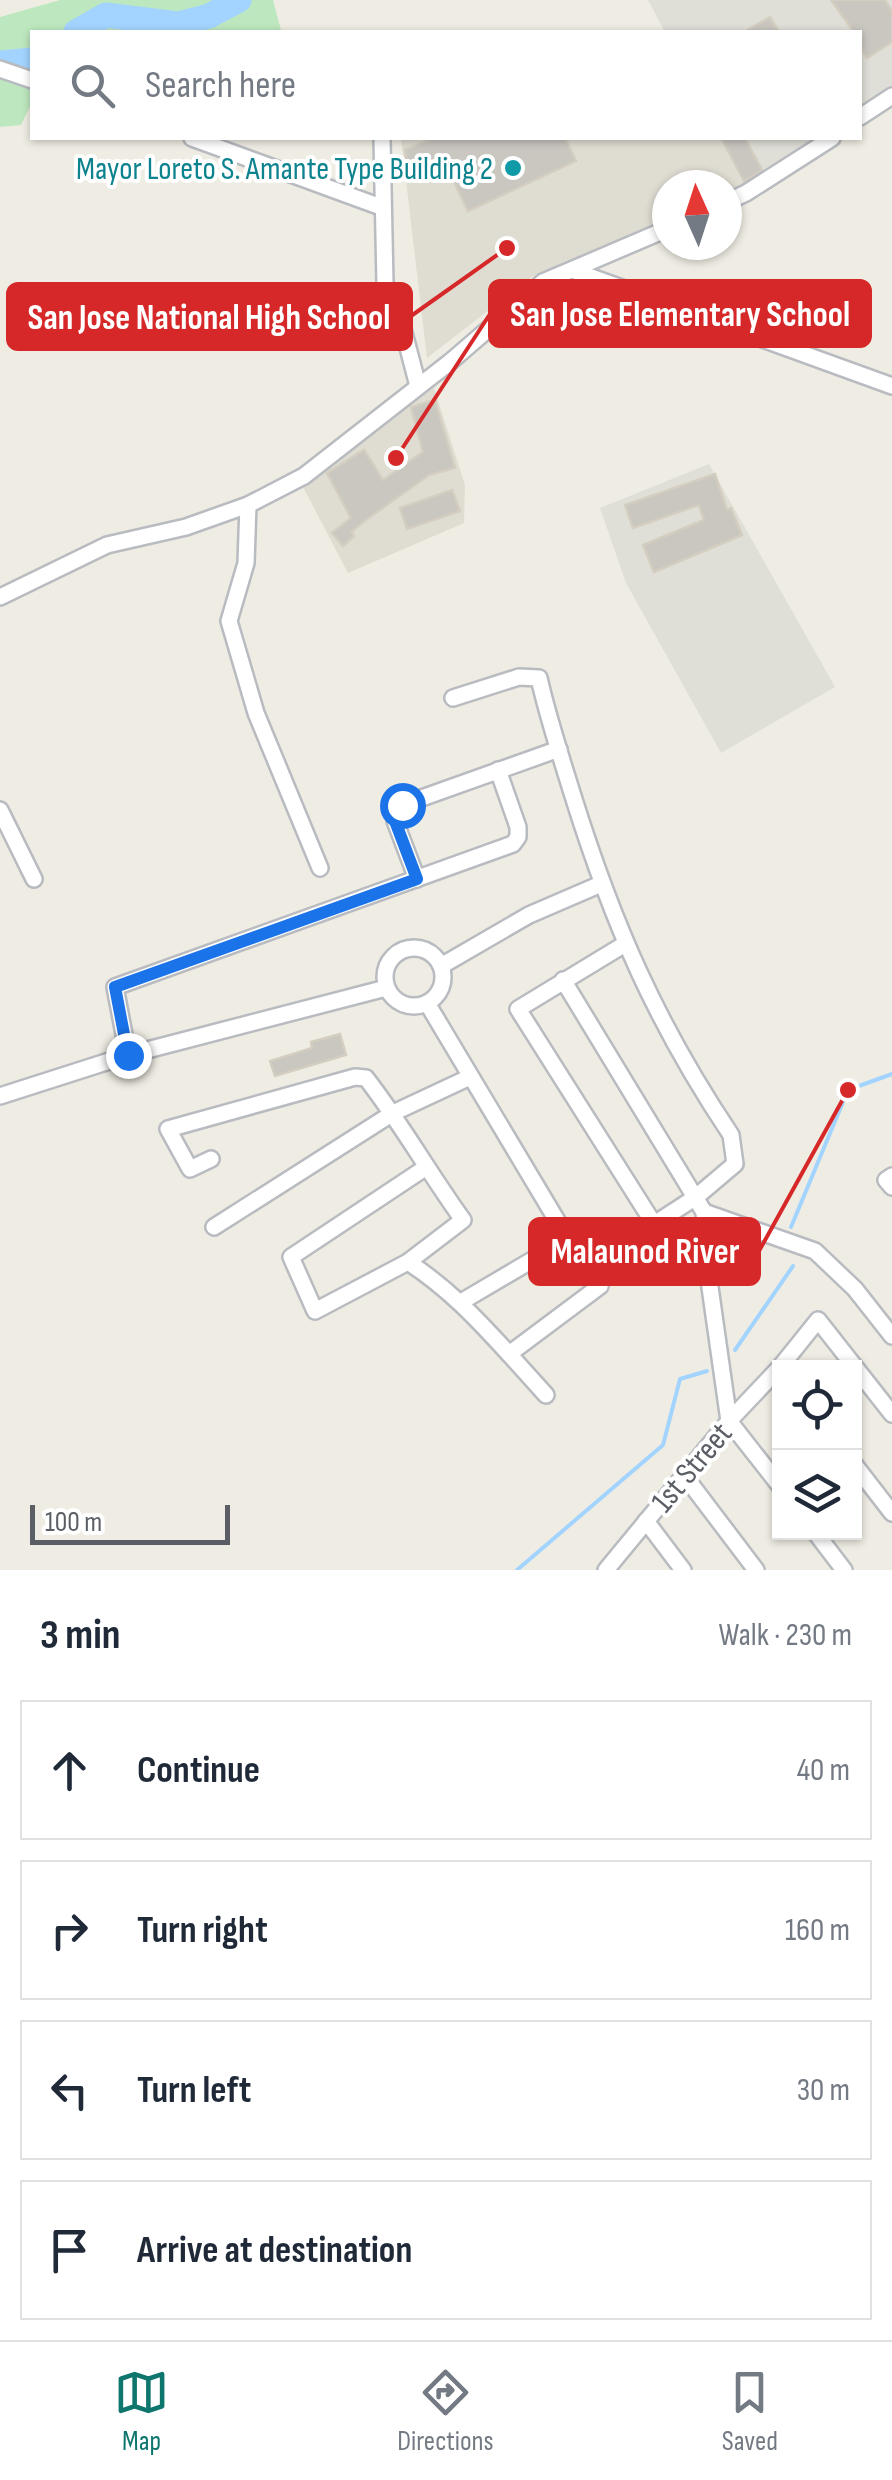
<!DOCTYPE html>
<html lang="en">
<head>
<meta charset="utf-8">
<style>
  body { margin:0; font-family:"Sofia Sans Condensed",sans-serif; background:#f2f2f3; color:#1f2937 }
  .controls { position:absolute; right:30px; bottom:30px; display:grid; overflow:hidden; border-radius:0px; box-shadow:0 2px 8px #0004 }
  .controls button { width:90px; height:90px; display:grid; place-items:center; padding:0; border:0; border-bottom:2px solid #e0e1e3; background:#fff; color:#1f2937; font:50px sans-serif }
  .compass { position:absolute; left:652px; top:170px; width:90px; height:90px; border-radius:50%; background:#fff; box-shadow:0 2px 8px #0004; rotate:357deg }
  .scale { position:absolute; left:30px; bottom:25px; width:200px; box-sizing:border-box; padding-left:10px; border:5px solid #5b5f65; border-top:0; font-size:28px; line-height:35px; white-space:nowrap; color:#5b5f65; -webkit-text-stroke:8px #fff; paint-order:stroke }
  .stop { position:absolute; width:30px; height:30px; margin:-22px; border:8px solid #1a73e8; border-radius:50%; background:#fff }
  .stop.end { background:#1a73e8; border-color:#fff; box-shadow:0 2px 10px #0008 }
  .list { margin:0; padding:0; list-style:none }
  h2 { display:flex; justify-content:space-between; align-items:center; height:130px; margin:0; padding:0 40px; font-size:42px }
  h2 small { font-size:32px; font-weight:400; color:#747a83 }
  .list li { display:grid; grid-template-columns:65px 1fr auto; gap:30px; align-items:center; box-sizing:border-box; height:140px; margin:0 20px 20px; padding:0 20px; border:2px solid #e0e1e3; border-radius:0px }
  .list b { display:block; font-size:38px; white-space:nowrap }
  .list em { font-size:32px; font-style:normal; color:#747a83 }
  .icon { flex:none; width:55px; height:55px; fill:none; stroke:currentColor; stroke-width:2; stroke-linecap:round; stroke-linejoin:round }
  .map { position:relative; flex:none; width:892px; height:1570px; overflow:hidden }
  .search { position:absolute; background:#fff; box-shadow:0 2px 8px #0004; left:30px; right:30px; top:30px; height:110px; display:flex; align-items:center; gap:25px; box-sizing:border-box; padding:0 35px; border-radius:0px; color:#747a83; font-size:38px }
  .sheet { height:770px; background:#fff }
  nav { display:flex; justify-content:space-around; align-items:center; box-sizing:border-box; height:140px; border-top:2px solid #e0e1e3; background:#fff; font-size:28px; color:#747a83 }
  nav a { display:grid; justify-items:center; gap:5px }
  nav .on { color:#0f766e }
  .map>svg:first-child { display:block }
  .industrial { fill:#dfded7 }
  .education { fill:#dfdcd2 }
  .green { fill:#bde8bf }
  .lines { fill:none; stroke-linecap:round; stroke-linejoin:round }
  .stream { stroke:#a3d4ff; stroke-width:4 }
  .river { stroke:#a3d4ff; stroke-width:25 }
  .building { fill:#cac6c0; stroke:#d4cec1; stroke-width:2.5 }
  .street-casing { stroke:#b8bbc0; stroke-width:20 }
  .street { stroke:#fff; stroke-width:15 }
  .route { stroke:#1a73e8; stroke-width:12 }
  .culture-dot { fill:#0f9aa8; stroke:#fff; stroke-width:4 }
  .labels { text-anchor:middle; stroke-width:8; stroke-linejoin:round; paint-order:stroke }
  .culture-label { font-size:32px; fill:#0d838f; stroke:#fff; text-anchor:end }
  .street-label { font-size:32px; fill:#5b5f65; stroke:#fff }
  .leader { fill:none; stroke:#d62828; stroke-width:4 }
  .callout-dot { fill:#d62828; stroke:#fff; stroke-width:4 }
  .callout { fill:#d62828; stroke:#d62828; stroke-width:4 }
  .callout-label { font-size:35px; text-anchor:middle; font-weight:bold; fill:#fff }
</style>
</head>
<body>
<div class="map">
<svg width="892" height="1570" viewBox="0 0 892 1570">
  <rect width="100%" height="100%" fill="#efede3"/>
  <g class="industrial">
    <path d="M648 0H892V88L860 110V32H665Z"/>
    <path d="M719 138H819L745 188Z"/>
    <path d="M709 464 835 687 721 753 626 583 600 508Z"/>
  </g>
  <g class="education">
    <path d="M401 138H719L745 188 727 195V185H667V220L533 276 427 358Z"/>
    <path d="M434 388 465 485 464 523 348 573 302 485 369 432Z"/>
  </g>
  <path class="green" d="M60 0H273L281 30 277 32H32V102L21 125 0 127V17Z"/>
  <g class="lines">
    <g class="stream">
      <path d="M791 1227 848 1090 892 1074"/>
      <path d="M735 1350 793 1266"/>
      <path d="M517 1570 663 1445 680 1379 707 1371"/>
    </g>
    <g class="river">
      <path d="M76 32 106 15 178 24 209 16 239 0"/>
      <path d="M0 63 32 60"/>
    </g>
  </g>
  <g class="building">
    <path d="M831 0H885L892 11V42L867 58 860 45V32H854Z"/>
    <path d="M770 17 779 32H744Z"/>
    <path d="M434 138H565L576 161 468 211 445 163 409 179 405 150Z"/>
    <path d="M721 138H745L762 170 744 181Z"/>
    <path d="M435 400 455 468 429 475 367 519 351 532 354 536 343 546 332 533 351 518 327 473 364 450 383 480 423 452 411 407Z"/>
    <path d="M715 474 727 510 731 508 742 535 654 572 643 545 704 520 699 505 633 528 625 505Z"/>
    <path d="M452 490 460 511 407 529 400 508Z"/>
    <path d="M340 1034 346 1055 275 1076 270 1061 312 1048 311 1042Z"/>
  </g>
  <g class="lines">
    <defs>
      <g id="street">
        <path d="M0 69 32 80"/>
        <path d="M860 117 892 96"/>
        <path d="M192 138 381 207"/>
        <path d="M382 138 385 285 401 321 418 386"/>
        <path d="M727 202 746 193 832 138"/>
        <path d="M572 270 892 386"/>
        <path d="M248 505 246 563 229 621 256 713 320 868"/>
        <path d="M0 597 107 545 186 527 248 505 304 476 450 362 543 282 667 229"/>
        <path d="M0 810 34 879"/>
        <path d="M417 879 395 821V813L402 805 559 749"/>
        <path d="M625 944 518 1009 654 1224"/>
        <circle cx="414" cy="977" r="29"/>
        <path d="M441 966 529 915 601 884"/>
        <path d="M563 980 704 1212 706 1259 729 1421 780 1486"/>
        <path d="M427 1003 568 1239 591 1265"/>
        <path d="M128 1055 115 987 513 844 518 837V827L498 770"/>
        <path d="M0 1096 128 1055 386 988"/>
        <path d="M211 1159 190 1169 168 1129 355 1077 366 1078C401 1123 429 1173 463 1220L408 1262 315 1311 291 1257 425 1168"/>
        <path d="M892 1176 886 1180 892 1187"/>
        <path d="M704 1212 815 1251 855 1289 892 1336"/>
        <path d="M214 1227 393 1113 470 1077"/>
        <path d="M408 1262C448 1288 477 1319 509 1354L600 1286 591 1265 696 1197 735 1164 731 1135C656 1023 613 924 573 796 561 757 548 718 539 678L519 677 453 698"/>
        <path d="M461 1302 568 1239"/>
        <path d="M509 1354 546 1395"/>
        <path d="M854 1464 892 1513"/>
        <path d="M684 1475 756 1570"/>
        <path d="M646 1521 683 1570"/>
        <path d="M815 1532 844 1570"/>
        <path d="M606 1570 729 1421 781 1366 818 1320 892 1414"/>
      </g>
    </defs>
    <use href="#street" class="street-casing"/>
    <use href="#street" class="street"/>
  </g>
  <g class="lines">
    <path class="route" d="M128 1055 115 987 417 879 395 821V813L402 805"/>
  </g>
  <circle class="culture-dot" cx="513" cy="168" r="10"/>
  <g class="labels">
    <g class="culture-label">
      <text x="493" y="179">Mayor Loreto S. Amante Type Building 2</text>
    </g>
    <g class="street-label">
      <text transform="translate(691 1467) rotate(-50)" y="11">1st Street</text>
    </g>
  </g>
  <path class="leader" d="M396 458L490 314M507 248L411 316M848 1090L759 1251"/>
  <g class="callout-dot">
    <circle cx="396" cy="458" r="10"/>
    <circle cx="507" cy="248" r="10"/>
    <circle cx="848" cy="1090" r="10"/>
  </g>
  <g class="callout">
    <rect x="490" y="281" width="380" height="65" rx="10"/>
    <rect x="8" y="284" width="403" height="65" rx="10"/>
    <rect x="530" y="1219" width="229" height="65" rx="10"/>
  </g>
  <g class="callout-label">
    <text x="680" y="326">San Jose Elementary School</text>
    <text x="209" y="329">San Jose National High School</text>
    <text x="645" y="1263">Malaunod River</text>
  </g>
</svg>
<div class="controls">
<button><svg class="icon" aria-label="locate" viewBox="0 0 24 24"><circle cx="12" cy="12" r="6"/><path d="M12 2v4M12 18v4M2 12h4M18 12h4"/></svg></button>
<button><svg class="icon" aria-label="layers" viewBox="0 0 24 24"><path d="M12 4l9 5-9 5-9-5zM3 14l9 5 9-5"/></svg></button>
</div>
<svg class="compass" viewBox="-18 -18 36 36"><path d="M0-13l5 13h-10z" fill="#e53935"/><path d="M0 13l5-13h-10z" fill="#747a83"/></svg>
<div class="scale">100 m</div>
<div class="stop" style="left:402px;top:805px"></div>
<div class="stop end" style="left:128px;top:1055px"></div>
<div class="search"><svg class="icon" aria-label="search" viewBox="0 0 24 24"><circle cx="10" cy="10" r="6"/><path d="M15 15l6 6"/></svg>Search here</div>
</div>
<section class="sheet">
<h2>3 min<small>Walk · 230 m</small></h2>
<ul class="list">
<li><svg class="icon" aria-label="ahead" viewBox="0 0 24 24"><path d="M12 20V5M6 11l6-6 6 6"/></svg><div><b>Continue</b></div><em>40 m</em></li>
<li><svg class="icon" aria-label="right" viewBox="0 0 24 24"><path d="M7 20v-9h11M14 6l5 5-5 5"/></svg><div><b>Turn right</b></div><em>160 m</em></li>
<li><svg class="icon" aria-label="left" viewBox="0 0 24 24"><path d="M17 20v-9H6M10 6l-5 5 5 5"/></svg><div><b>Turn left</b></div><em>30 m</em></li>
<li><svg class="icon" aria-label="arrive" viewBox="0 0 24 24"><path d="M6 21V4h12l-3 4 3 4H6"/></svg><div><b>Arrive at destination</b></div></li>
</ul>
</section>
<nav>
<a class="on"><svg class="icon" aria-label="map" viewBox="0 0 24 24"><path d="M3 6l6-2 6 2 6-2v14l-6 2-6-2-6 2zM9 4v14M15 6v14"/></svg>Map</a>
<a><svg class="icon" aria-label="directions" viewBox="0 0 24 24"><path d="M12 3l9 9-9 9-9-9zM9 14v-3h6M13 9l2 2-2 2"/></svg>Directions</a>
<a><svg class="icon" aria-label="saved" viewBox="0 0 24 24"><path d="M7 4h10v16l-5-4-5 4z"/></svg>Saved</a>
</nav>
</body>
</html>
